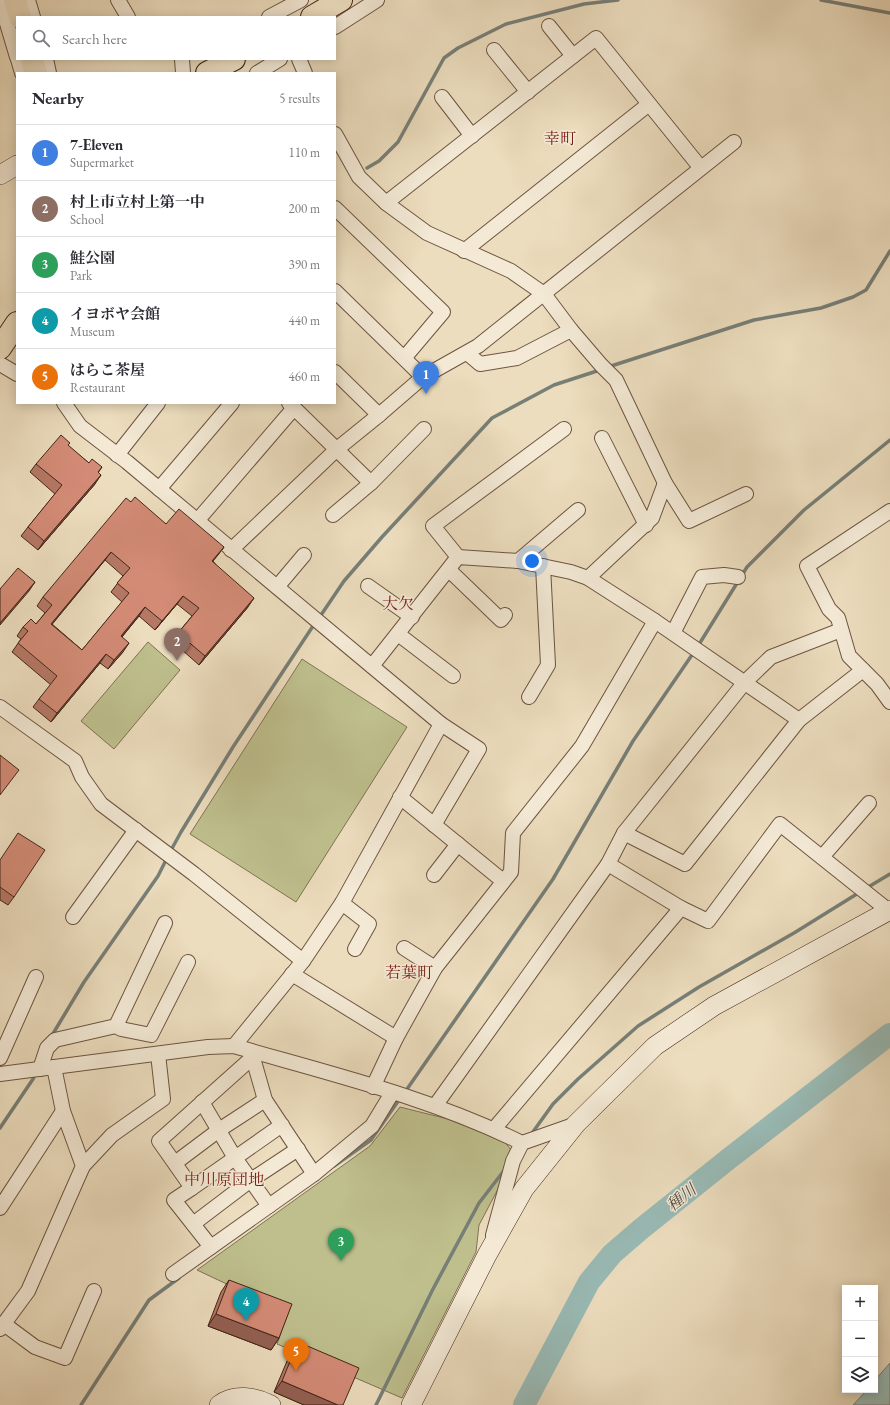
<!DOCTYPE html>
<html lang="en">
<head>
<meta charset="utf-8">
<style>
  body { margin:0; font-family:"EB Garamond","Noto Serif JP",serif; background:#f7f7f7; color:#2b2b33 }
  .controls { position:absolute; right:12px; bottom:12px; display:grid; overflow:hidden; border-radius:0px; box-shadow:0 2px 10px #0003 }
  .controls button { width:36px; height:36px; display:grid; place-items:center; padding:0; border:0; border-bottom:1px solid #e1e1e2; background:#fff; color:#2b2b33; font:20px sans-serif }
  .you { position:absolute; left:532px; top:561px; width:14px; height:14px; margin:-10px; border:3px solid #fff; border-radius:50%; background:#1a73e8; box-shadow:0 0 0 6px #1a73e833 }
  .badge { display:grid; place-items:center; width:26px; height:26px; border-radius:50%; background:#2563eb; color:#fff; font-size:13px; font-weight:700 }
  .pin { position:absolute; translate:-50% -33px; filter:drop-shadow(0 1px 2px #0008) }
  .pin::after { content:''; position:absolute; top:21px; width:14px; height:12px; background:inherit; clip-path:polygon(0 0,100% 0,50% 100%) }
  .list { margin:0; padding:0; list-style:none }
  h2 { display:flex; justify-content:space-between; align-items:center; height:52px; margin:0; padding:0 16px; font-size:17px }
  h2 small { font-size:13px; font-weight:400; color:#7c7c81 }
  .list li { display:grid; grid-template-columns:26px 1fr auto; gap:12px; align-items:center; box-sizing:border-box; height:56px; padding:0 16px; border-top:1px solid #e1e1e2 }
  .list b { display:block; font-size:15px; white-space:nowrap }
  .list p { margin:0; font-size:13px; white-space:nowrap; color:#7c7c81 }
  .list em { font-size:13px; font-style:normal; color:#7c7c81 }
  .icon { flex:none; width:22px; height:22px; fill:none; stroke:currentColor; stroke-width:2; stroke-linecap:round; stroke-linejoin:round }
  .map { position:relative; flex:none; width:890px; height:1405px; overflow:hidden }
  .search { position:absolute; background:#fff; box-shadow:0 2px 10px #0003; left:16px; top:16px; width:320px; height:44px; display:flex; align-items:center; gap:10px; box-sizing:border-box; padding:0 14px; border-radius:0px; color:#7c7c81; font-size:15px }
  .panel { position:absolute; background:#fff; box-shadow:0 2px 10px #0003; left:16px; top:72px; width:320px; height:332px; border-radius:0px }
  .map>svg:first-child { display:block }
  .green { fill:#bebf8d; stroke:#807253 }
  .water { fill:#99bbb6; stroke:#777f77 }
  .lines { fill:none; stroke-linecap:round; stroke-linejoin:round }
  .stream { stroke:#777f77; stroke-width:3.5 }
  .river { stroke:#99bbb6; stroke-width:22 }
  .street-casing { stroke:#6d5442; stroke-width:16 }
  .secondary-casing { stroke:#432619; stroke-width:20 }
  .primary-casing { stroke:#432619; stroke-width:24 }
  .highway-casing { stroke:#432619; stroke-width:24 }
  .street { stroke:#f3e9d5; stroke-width:14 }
  .secondary { stroke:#f3e9d5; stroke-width:19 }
  .primary { stroke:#ecddbe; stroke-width:22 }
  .highway { stroke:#ecddbe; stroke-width:22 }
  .wall { fill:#b57865; stroke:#432619; fill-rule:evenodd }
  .shaded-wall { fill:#946153; stroke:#432619 }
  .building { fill:#d38b76; stroke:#432619; fill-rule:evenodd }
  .labels { text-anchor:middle; stroke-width:3; stroke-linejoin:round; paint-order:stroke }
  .neighbourhood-label { font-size:16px; fill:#7a1f14; stroke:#f3e9d5 }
  .water-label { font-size:16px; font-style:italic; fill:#584b40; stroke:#f3e9d5 }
</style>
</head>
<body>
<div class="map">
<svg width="890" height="1405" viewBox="0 0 890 1405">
  <rect width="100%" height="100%" fill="#ecddbe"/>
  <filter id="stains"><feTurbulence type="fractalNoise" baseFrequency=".005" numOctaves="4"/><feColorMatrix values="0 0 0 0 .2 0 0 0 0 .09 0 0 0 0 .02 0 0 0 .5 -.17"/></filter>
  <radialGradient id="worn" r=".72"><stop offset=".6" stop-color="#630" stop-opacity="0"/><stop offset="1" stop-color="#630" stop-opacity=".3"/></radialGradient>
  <g class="green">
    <path d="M148 642 180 670 114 749 81 721Z"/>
    <path d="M302 659 407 727 296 902 190 834Z"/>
    <path d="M400 1107 448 1119 505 1142 511 1150 506 1174 479 1225 476 1252 402 1398 277 1344 288 1313 197 1270 370 1146Z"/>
  </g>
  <path class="water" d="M890 1363V1405H853L867 1390H875V1380Z"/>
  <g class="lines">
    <g class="stream">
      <path d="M821 0 890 13"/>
      <path d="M367 168 379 161 398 142 444 58 458 48 506 24 584 4 618 0"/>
      <path d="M608 367 754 320 821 308 853 297 866 290 890 251"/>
      <path d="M319 618 344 581 382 537 492 418 554 385 600 370"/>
      <path d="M698 646 747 567 804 510 890 440"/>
      <path d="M170 852 181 832 233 747 315 623"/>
      <path d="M865 889 890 874"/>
      <path d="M51 1037 84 982 158 876 167 858"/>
      <path d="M405 1092 553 879 633 741 694 652"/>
      <path d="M0 1128 33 1079 35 1074"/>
      <path d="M530 1136 553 1104 578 1079 638 1026 699 987 794 933 860 892"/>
      <path d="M334 1166 371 1140 401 1097"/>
      <path d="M81 1405 149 1300 179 1278"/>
      <path d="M376 1405 433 1289 479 1203 506 1168"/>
    </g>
    <path class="river" d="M524 1405 589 1282 612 1254 641 1229 731 1157 890 1034"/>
    <defs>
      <g id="street">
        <path d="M0 0 17 57"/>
        <path d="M28 0 33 17"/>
        <path d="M118 0 128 17"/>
        <path d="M269 17 301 0"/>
        <path d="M549 26 573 56"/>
        <path d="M335 27 377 0"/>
        <path d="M494 50 528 92"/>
        <path d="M18 59 22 73"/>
        <path d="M46 59 49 73"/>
        <path d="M182 59 183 73"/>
        <path d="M299 59 305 73"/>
        <path d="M257 73 280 59"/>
        <path d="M442 97 472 136"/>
        <path d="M335 134 359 177 386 203 427 233 511 271 544 294 571 330 517 358 480 364 467 353"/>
        <path d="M386 203 596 38 700 167"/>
        <path d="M335 208 443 312 405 357"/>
        <path d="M464 251 649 104"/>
        <path d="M335 291 423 377"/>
        <path d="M571 330 601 365 616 380 665 483"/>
        <path d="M0 364 17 374"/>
        <path d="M335 372 379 415"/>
        <path d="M64 403 80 426 127 462 441 724 342 903 303 961 234 1046"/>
        <path d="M289 403 371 483 424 429"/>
        <path d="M602 438 646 525"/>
        <path d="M117 455 158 403"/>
        <path d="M159 489 232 403"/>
        <path d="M890 511 807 566 829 609 838 618 849 656 877 684 890 702"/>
        <path d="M333 515 371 483"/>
        <path d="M197 521 294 408"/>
        <path d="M231 550 337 449 379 415 423 377 478 346 734 142"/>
        <path d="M458 557 433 526 564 429"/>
        <path d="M518 561 578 510"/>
        <path d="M449 570 501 620 505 615"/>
        <path d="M588 578 652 518 665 483 689 521 746 494"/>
        <path d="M368 586 412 617"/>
        <path d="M277 587 304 555"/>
        <path d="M673 633 702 577 724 575 738 577"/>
        <path d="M398 634 453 676"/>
        <path d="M372 666 458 557 518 561 571 572 588 578 655 621 799 720"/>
        <path d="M529 697 548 665 543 566"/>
        <path d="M0 707 75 761 82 777 101 804 194 874 303 961"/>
        <path d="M400 797 503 881"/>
        <path d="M434 825 479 749 441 724"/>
        <path d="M624 833 685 864 799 720 863 670"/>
        <path d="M822 857 869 803"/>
        <path d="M608 864 681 908"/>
        <path d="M434 875 458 844"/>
        <path d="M342 903 369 924 355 949"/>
        <path d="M73 917 136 830"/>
        <path d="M404 948 435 968"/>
        <path d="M292 974 396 1038"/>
        <path d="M116 1026 121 1029 151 1035 188 962"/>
        <path d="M251 1051 265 1100 314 1174"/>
        <path d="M253 1057 159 1141 192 1188 282 1125"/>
        <path d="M0 1058 36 977"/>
        <path d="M40 1069 47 1048 55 1040 116 1026 165 923"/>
        <path d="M0 1074 208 1047 234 1046C331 1074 432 1098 522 1143"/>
        <path d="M373 1087 396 1038 435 968 511 872 513 833 582 746 655 621"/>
        <path d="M202 1102 235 1158 269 1206"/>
        <path d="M435 1106 608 864 624 833 745 682 771 657 841 630"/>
        <path d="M494 1129 681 908 708 921 780 824 889 911"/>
        <path d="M175 1163 219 1130 265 1100"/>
        <path d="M83 1166 112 1135 163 1099 158 1054"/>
        <path d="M192 1188 174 1200 211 1247"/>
        <path d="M0 1208 63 1111"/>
        <path d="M193 1224 251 1180 298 1149"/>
        <path d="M493 1235 513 1161 522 1143 576 1124"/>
        <path d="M173 1274 314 1174 372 1126 392 1093"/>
        <path d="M4 1324 35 1347 65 1358 94 1291"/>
        <path d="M0 1329 28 1291 83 1166 63 1111 54 1067"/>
      </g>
      <g id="secondary">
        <path d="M0 175 17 165"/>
        <path d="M219 1405C234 1393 255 1397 271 1405"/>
        <path d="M411 1405 487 1255 524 1189 576 1124 655 1046 714 1006 890 910"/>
      </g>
      <path id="primary" d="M0 348 17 323"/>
      <g id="highway">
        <path d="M15 0 20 17"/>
        <path d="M312 17 341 0"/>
        <path d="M32 59 36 73"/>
        <path d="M207 73 234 59"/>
      </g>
    </defs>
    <use href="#street" class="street-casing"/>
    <use href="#secondary" class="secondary-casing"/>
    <use href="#primary" class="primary-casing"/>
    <use href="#highway" class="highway-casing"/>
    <use href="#street" class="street"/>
    <use href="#secondary" class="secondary"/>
    <use href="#primary" class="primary"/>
    <use href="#highway" class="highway"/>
  </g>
  <g class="wall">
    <path d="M68 446 89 463 102 467 98 473 95 484 38 550 21 536 28 527 55 494 30 472 36 464Z"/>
    <path d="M131 502 166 524 224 547 213 561 248 607 199 665 172 641 178 633 192 616 177 604 155 630 139 616 122 637 123 652 108 669 100 663 51 722 33 707 39 699 51 685 12 652 21 639 17 636 23 627 36 624 45 613 37 606 43 597ZM105 560 123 576 111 592 122 602 82 650 52 624Z"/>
    <path d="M0 860 14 897 8 905 0 900Z"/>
    <path d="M229 1280 279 1338 271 1350 208 1326 221 1292Z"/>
    <path d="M298 1342 343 1405H304L274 1392 290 1354Z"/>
  </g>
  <g class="shaded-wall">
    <path d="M101 475 95 484 38 550 44 541Z"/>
    <path d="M224 547 218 555 206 569 212 561Z"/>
    <path d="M111 552 105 560 45 633 51 624Z"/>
    <path d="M35 582 29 591 0 625V623Z"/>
    <path d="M183 596 177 604 155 630 162 621Z"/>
    <path d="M254 598 248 607 199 665 205 656Z"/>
    <path d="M145 607 139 616 115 645 121 636Z"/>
    <path d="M129 643 123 652 108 669 114 660Z"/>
    <path d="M106 654 100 663 51 722 57 713Z"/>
    <path d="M216 1314 279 1338 271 1350 208 1326Z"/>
    <path d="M282 1381 338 1405H304L274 1392Z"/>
  </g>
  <g class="building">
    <path d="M61 435 70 443 68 445 89 463 92 459 102 467 98 472 101 475 44 541 28 527 62 485 36 464Z"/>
    <path d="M135 497 166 524 179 509 224 547 212 561 254 598 205 656 178 633 199 608 183 596 162 621 145 607 121 636 129 643 114 660 106 654 57 713 39 699 57 676 18 643 28 631 23 627 31 619 36 624 52 605 43 597 126 498 131 502ZM111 552 130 568 117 583 129 593 82 650 51 624Z"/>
    <path d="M18 568 35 582 0 623V589Z"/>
    <path d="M0 755 19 770 0 795Z"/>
    <path d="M18 833 45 850 14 897 0 887V860Z"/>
    <path d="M229 1280 292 1304 279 1338 216 1314Z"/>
    <path d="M298 1342 359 1368 343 1405H338L282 1381Z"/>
  </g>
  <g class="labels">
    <g class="neighbourhood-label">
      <text x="560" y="144">幸町</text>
      <text x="398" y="609">大欠</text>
      <text x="409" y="978">若葉町</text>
      <text x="224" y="1185">中川原団地</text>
    </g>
    <g class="water-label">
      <text transform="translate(681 1197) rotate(-39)" y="6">種川</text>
    </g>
  </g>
  <rect width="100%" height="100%" filter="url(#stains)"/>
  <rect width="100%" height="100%" fill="url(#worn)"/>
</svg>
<div class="controls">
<button>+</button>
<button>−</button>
<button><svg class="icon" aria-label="layers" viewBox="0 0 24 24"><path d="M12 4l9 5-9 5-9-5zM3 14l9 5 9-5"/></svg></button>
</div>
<div class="you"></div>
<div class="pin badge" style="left:426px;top:394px;background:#3f7fe0">1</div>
<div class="pin badge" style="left:177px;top:661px;background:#8d6e63">2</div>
<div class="pin badge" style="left:341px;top:1261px;background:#2e9e5b">3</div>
<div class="pin badge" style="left:246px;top:1321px;background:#0f9aa8">4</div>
<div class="pin badge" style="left:296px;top:1371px;background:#e8710a">5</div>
<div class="search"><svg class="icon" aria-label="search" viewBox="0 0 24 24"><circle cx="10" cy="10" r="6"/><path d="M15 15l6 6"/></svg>Search here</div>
<section class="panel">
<h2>Nearby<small>5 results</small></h2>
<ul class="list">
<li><span class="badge" style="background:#3f7fe0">1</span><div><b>7-Eleven</b><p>Supermarket</p></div><em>110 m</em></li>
<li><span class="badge" style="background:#8d6e63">2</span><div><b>村上市立村上第一中</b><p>School</p></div><em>200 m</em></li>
<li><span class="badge" style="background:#2e9e5b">3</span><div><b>鮭公園</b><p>Park</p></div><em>390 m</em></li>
<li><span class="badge" style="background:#0f9aa8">4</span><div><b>イヨボヤ会館</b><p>Museum</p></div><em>440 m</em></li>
<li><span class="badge" style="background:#e8710a">5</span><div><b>はらこ茶屋</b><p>Restaurant</p></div><em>460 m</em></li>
</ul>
</section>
</div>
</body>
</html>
